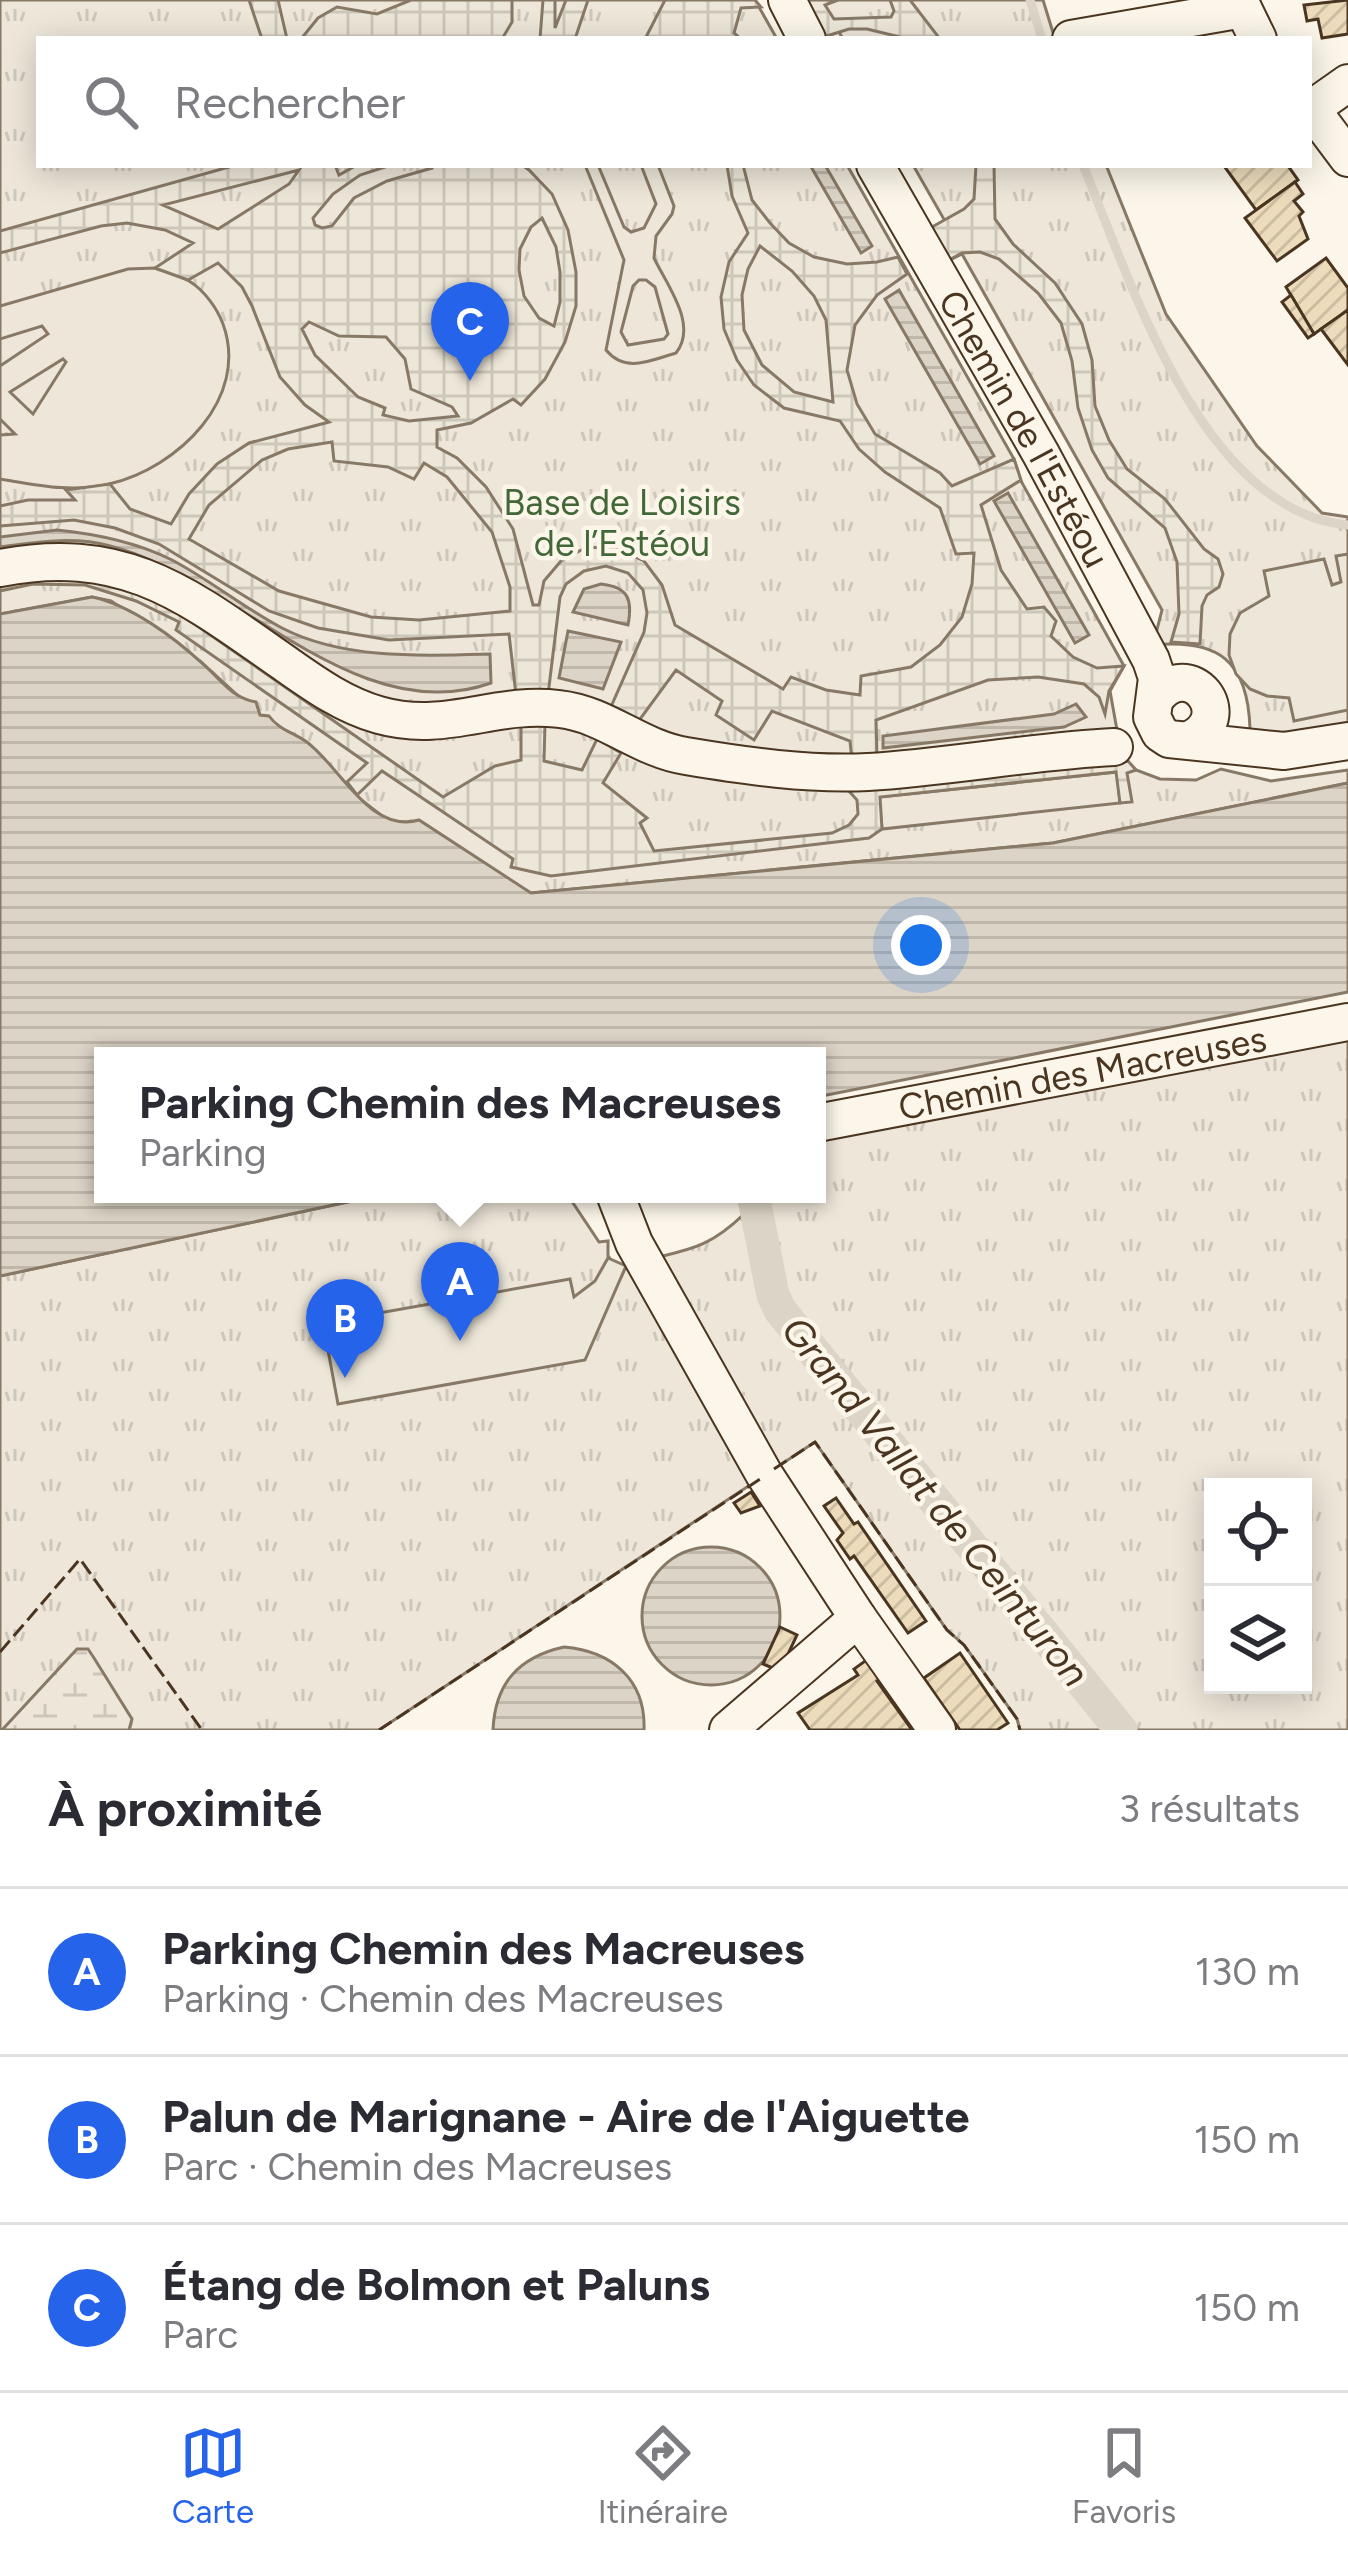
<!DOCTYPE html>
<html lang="fr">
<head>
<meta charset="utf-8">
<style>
  body { margin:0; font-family:Figtree,sans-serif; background:#f7f7f7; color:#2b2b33 }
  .controls { position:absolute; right:36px; bottom:36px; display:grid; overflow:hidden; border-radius:0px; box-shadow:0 6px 30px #0003 }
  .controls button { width:108px; height:108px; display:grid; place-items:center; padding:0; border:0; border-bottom:3px solid #e1e1e2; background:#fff; color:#2b2b33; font:60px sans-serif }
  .you { position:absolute; left:921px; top:945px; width:42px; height:42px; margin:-30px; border:9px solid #fff; border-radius:50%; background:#1a73e8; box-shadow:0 0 0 18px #1a73e833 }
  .badge { display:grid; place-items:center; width:78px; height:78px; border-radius:50%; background:#2563eb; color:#fff; font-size:39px; font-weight:700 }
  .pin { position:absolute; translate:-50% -99px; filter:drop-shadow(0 3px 6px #0008) }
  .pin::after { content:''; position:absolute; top:63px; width:42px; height:36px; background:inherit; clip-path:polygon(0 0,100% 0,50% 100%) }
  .popup { position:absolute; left:94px; top:1047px; width:732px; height:156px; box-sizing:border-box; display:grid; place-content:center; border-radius:0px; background:#fff; filter:drop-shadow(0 3px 9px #0005); font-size:39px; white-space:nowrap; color:#7c7c81 }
  .popup b { font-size:45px; color:#2b2b33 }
  .popup::after { content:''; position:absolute; left:50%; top:100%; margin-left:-24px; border:24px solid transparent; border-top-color:#fff }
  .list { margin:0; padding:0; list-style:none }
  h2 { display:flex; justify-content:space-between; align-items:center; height:156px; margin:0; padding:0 48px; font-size:51px }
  h2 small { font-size:39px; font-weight:400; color:#7c7c81 }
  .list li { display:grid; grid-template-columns:78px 1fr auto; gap:36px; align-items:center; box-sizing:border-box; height:168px; padding:0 48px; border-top:3px solid #e1e1e2 }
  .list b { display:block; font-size:45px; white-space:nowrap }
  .list p { margin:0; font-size:39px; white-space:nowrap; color:#7c7c81 }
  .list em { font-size:39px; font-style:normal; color:#7c7c81 }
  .icon { flex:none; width:66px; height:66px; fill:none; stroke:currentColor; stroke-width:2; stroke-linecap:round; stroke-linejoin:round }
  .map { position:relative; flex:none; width:1348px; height:1730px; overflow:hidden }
  .search { position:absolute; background:#fff; box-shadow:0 6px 30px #0003; left:36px; right:36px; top:36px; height:132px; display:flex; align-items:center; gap:30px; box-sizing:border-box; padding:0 42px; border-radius:0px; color:#7c7c81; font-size:45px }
  .sheet { height:660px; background:#fff }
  nav { display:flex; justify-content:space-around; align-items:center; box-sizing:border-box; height:168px; border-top:3px solid #e1e1e2; background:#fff; font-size:33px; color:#7c7c81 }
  nav a { display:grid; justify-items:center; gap:6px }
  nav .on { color:#2563eb }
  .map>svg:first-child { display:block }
  .grass { fill:url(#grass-tufts); stroke:#887966; stroke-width:3; fill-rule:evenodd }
  .wetland { fill:url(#wetland-marsh); stroke:#887966; stroke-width:3 }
  .pitch { fill:#ede6d9; stroke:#887966; stroke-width:3; fill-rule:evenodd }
  .parking { fill:#ede7d9; stroke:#887966; stroke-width:3 }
  .plaza { fill:url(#plaza-grid); stroke:#887966; stroke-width:3; fill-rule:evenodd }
  .water { fill:url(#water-rules); stroke:#887966; stroke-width:3 }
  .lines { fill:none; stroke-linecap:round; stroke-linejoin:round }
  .stream { stroke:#dcd4c6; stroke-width:9 }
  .canal { stroke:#dcd4c6; stroke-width:33 }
  .building { fill:url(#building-hatch); stroke:#4a3520; stroke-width:3 }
  .minor-casing { stroke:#4a3520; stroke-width:40 }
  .minor { stroke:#fbf6e9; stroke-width:36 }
  .fence { stroke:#4a3520; stroke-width:3; stroke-dasharray:15 6; stroke-linecap:butt }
  .wall { stroke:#4a3520; stroke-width:6 }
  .labels { text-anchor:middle; stroke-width:9; stroke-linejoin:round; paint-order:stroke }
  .street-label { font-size:36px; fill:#4a3520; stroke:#fbf6e9 }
  .park-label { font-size:36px; fill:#436837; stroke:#fbf6e9 }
  .water-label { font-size:39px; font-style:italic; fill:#4a3520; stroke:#fbf6e9 }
</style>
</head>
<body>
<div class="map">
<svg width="1348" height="1730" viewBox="0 0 1348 1730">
  <defs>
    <pattern id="grass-tufts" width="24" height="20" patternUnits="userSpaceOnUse" patternTransform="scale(3)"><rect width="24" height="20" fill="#ede6d9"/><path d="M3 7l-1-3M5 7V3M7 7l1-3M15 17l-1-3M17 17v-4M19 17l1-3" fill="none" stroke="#cdc6ba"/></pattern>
    <pattern id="wetland-marsh" width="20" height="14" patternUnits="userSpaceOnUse" patternTransform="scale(3)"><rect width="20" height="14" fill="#ede6d9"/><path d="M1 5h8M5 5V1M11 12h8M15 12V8" fill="none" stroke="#cdc6ba"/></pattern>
    <pattern id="plaza-grid" width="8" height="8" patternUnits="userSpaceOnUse" patternTransform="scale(3)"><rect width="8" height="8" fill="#ede7d9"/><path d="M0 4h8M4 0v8" fill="none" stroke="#cdc7ba"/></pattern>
    <pattern id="water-rules" width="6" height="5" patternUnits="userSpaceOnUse" patternTransform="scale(3)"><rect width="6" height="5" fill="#dcd4c6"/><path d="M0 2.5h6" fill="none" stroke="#beb7aa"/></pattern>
    <pattern id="building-hatch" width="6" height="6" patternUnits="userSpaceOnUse" patternTransform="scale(3)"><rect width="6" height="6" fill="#ecdcbc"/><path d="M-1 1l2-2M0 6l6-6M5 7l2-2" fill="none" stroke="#ccbda1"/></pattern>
  </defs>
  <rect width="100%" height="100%" fill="#fbf6e9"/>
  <g class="grass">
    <path d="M0 0H755L777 39H39V165H847L1014 459 1021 481 1124 666 1110 691 1117 730H1110L1120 753 1136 770 1160 779 1196 780 1221 769 1271 781 1348 770V783L1053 843 531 893 386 819 360 799 309 744 260 716 200 661 111 601 92 597 0 614Z"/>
    <path d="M794 0H1043L1055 39H843L839 32 817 39Z"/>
    <path d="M913 165H1106L1166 314 1257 446 1322 513 1348 517V727L1271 736 1250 729C1248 660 1218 639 1153 645L1162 610 962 254 940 265 923 232 945 221Z"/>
    <path d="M1348 1040V1730H1020L1017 1719 964 1645 947 1630 815 1442 379 1730H0V1276L385 1194H567L599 1242 608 1241V1256L622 1275 626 1266C678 1249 701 1256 744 1214L739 1194H817V1140ZM1213 1487H1303V1685H1213Z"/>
  </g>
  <path class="wetland" d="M77 1649H88L94 1658 132 1719 129 1730H2Z"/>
  <g class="pitch">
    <path d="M585 165H598L624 227 631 232 644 228 656 204 641 165H658L674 206 672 214 656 236 654 258C668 287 698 325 676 353 651 360 626 374 606 350L624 260ZM639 280H646L655 287 668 334 664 339 628 345 621 332 633 286Z"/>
    <path d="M155 268C166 272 179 275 189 281 204 290 217 308 223 324 250 398 178 468 109 484 72 493 37 485 0 479V435L15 434 0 419V366L48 334 42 326 0 339V306L128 269ZM63 359 66 362 33 414 10 392Z"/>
    <path d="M1117 772 1120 803 882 829 879 797Z"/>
  </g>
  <g class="parking">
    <path d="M1348 554V710L1294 721 1289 698 1267 696 1250 689 1236 674 1229 655 1230 634 1240 613 1269 596 1264 571 1324 559 1332 585 1341 582 1336 556Z"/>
    <path d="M608 1258 626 1266 585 1360 338 1404 323 1323 570 1279 574 1297 595 1281Z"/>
  </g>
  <g class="plaza">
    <path d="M249 0H278L287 39H262Z"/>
    <path d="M411 0H512V22L502 39H301L318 18 337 7 377 14Z"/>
    <path d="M543 0H555V28L566 0H588L575 39H540Z"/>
    <path d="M665 0H755L761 7 741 8 734 33 741 39H645Z"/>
    <path d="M794 0H838L825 5 834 19 891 17 894 11 890 0H910L940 39H908L867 29H849L817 39Z"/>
    <path d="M236 165H335L339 175 357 165H391L360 175 333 194 313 218 315 225 322 228 332 226 354 198 387 181 432 168V165H522L529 170 552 194 568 230 576 272V306L565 342 545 379 521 405 513 399 471 423 437 430V447L457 458 486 487 513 529 533 605H539L544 581 561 561 587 547 617 549 644 561 662 585 675 625 783 689 791 677 826 690 860 695 861 676 911 667 940 645 962 617 972 584 974 553 956 554 940 508 885 472 859 449 840 421 784 408 754 385 737 360 724 329 721 297 729 262 748 233 732 196 727 165H743L752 200 770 223 789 243 814 257 847 264 877 262 898 257 907 274 877 295 855 325 847 370 857 404 875 434 940 473 952 486 1014 459 1021 480 981 505 1001 570 1027 609 1044 607 1056 621 1051 636 1073 657 1097 668 1124 666 1109 691 1105 714 1099 697 1084 684 1038 677 988 680 876 720 877 757 852 761 850 741 772 711 754 740 716 715 722 701 676 670 635 726 610 709 644 632 647 613 643 590 628 573 606 566 584 571 566 584 560 597 548 695H516L509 634 389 640 318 628 269 611 159 544 115 528 74 520 0 526V506L28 500H75L66 490 110 484 130 509 171 524 189 494 217 464 249 443 329 422 305 405 280 377 252 306 242 287 218 263 188 280 155 268 193 243 165 230 127 223 101 226 0 253V231ZM299 170 289 184 218 229 163 205ZM542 218 556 247 560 272V302L554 326 539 318 524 296 519 270 520 249 531 227ZM760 246 792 271 814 296 826 320 833 402 794 392 762 365 744 330 742 295 748 269ZM309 322 339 336 386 337 405 359 411 389 452 407 458 416 409 421 383 415 385 408 358 397 315 355 302 329ZM332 442 334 461 388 467 414 479 424 463 447 477 492 532 510 587V611L419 620 371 617 279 591 189 539 209 505 262 460 288 449Z"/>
    <path d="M976 165H994L995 219 1013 244 1055 283 1082 324 1092 360 1095 406 1109 440 1127 469 1165 499 1204 549 1218 559 1223 574 1219 587 1207 595 1202 606 1200 644 1171 642 1179 614 1177 562 1165 528 1108 478 1092 450 1078 408 1072 361 1061 323 1038 293 999 259 980 252 962 253 940 265 923 232 964 209 974 199Z"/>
    <path d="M83 577 120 585 163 602 443 797 495 766 521 760V725L545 724 544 761 582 770 597 739 621 753 603 783 647 818 640 823 654 851 832 833 849 825 858 814 857 800 847 789 1128 761 1136 770 1127 773 1132 802 1120 803 1116 772 880 797 882 829 869 838 551 876 511 867 513 859 382 771 357 795 347 782 367 763 176 630 179 622 136 601 85 585 33 584 0 591V583Z"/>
  </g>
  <g class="water">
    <path d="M810 165H825L872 246 861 253Z"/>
    <path d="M899 290 994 456 980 464 885 299Z"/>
    <path d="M1008 493 1089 635 1075 643 994 501Z"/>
    <path d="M57 530C97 534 136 542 172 560 210 580 244 608 282 628 344 660 423 656 490 654L491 683C356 731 236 578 110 546 73 536 38 542 0 547V537Z"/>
    <path d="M601 584C628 587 633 599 628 625L573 612 584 589Z"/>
    <path d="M92 597C131 605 175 638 204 665 222 681 232 698 256 702L260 715 269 716C279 730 295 733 308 743 341 768 370 834 419 820L531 893 1053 843 1348 783V992L817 1097V1056H103V1194H385L0 1276V614Z"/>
    <path d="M568 631 621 642 603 689 559 678Z"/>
    <path d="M1076 704 1086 717 1064 727 883 748V736L1054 714Z"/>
    <circle cx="711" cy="1616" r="69"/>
    <path d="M564 1647C612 1651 646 1680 644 1730H493C495 1683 519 1657 564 1647Z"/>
  </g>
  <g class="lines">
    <g class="stream">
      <path d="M1030 0 1042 39"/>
      <path d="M1083 165C1130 280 1202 512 1348 525"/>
    </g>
    <path class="canal" d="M753 1194 773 1295 780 1310 1121 1730"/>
  </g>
  <g class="building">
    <path d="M1348 0V34L1322 38 1318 19 1307 21 1304 5Z"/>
    <path d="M1282 165 1288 166 1298 180 1256 210 1224 166Z"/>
    <path d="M1295 182 1303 194 1294 201 1303 212 1299 216 1308 239 1277 261 1245 218Z"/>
    <path d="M1326 258 1348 288V310L1314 334 1286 287Z"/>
    <path d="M1291 295 1314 334 1308 338 1282 302Z"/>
    <path d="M1348 310V365L1321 329Z"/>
    <path d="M751 1492 760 1506 741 1513 734 1503Z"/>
    <path d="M836 1498 854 1524 858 1522 926 1621 908 1633 854 1556 850 1559 837 1540 843 1533 824 1506Z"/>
    <path d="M780 1627 797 1635 780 1671 763 1664Z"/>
    <path d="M960 1653 1008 1723 997 1730H960L924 1678Z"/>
    <path d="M872 1656 885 1675 877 1681 912 1730H810L798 1713 858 1675 854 1669Z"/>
  </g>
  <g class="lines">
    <defs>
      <g id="minor">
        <path d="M787 0 807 39"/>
        <path d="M1239 0 1258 39"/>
        <path d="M1071 39 1243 9"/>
        <path d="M1309 106 1348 158"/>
        <path d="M1311 109 1348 83"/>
        <path id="s1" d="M875 165 1041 454 1151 660 1157 678 1152 717 1160 733 1169 739 1284 751 1348 741"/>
        <path d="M0 568C125 544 187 595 283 662 313 683 343 705 379 715 446 734 494 701 559 709 606 714 640 749 686 756 746 766 808 775 868 772 950 767 1032 751 1114 747"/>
        <path d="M1155 699C1189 653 1240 717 1189 740"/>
        <path id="s2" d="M817 1123 1348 1022"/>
        <path d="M615 1194 634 1243 764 1474 858 1618 728 1730"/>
        <path d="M858 1618 937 1730"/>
      </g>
    </defs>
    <use href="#minor" class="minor-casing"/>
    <use href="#minor" class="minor"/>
    <g class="fence">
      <path d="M774 1469 815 1442 947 1630 964 1645 1017 1719 1020 1730"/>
      <path d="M0 1652 80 1559 202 1730"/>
      <path d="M379 1730 760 1479"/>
    </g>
    <g class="wall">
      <path d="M671 1194V1197L688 1196"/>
      <path d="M710 1195 717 1194"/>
    </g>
  </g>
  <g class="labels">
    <g class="street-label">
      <text dy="13" stroke="none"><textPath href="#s1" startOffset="303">Chemin de l'Estéou</textPath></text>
      <text dy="13" stroke="none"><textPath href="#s2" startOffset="270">Chemin des Macreuses</textPath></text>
    </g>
    <g class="park-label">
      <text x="622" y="515">Base de Loisirs<tspan x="622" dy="41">de l’Estéou</tspan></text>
    </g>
    <g class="water-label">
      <text transform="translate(936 1501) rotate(51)" y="14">Grand Vallat de Ceinturon</text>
    </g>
  </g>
</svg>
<div class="controls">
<button><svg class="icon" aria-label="locate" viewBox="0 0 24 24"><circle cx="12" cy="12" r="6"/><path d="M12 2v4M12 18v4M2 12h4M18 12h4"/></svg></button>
<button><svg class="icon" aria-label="layers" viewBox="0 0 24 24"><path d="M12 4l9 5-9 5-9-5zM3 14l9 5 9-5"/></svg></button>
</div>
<div class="you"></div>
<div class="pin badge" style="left:460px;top:1341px">A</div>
<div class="popup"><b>Parking Chemin des Macreuses</b>Parking</div>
<div class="pin badge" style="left:345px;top:1378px">B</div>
<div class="pin badge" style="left:470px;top:381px">C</div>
<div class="search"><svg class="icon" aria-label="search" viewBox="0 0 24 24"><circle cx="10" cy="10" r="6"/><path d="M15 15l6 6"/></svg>Rechercher</div>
</div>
<section class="sheet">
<h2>À proximité<small>3 résultats</small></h2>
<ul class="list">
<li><span class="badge">A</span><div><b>Parking Chemin des Macreuses</b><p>Parking · Chemin des Macreuses</p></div><em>130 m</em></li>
<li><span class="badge">B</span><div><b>Palun de Marignane - Aire de l'Aiguette</b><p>Parc · Chemin des Macreuses</p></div><em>150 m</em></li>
<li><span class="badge">C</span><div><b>Étang de Bolmon et Paluns</b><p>Parc</p></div><em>150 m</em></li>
</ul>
</section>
<nav>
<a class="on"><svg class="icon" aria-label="map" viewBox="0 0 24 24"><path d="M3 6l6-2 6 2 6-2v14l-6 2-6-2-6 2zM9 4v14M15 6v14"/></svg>Carte</a>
<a><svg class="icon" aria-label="directions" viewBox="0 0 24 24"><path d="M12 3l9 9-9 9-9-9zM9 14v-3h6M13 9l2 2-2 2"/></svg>Itinéraire</a>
<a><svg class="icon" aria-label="saved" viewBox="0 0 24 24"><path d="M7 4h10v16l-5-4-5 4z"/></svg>Favoris</a>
</nav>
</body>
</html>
